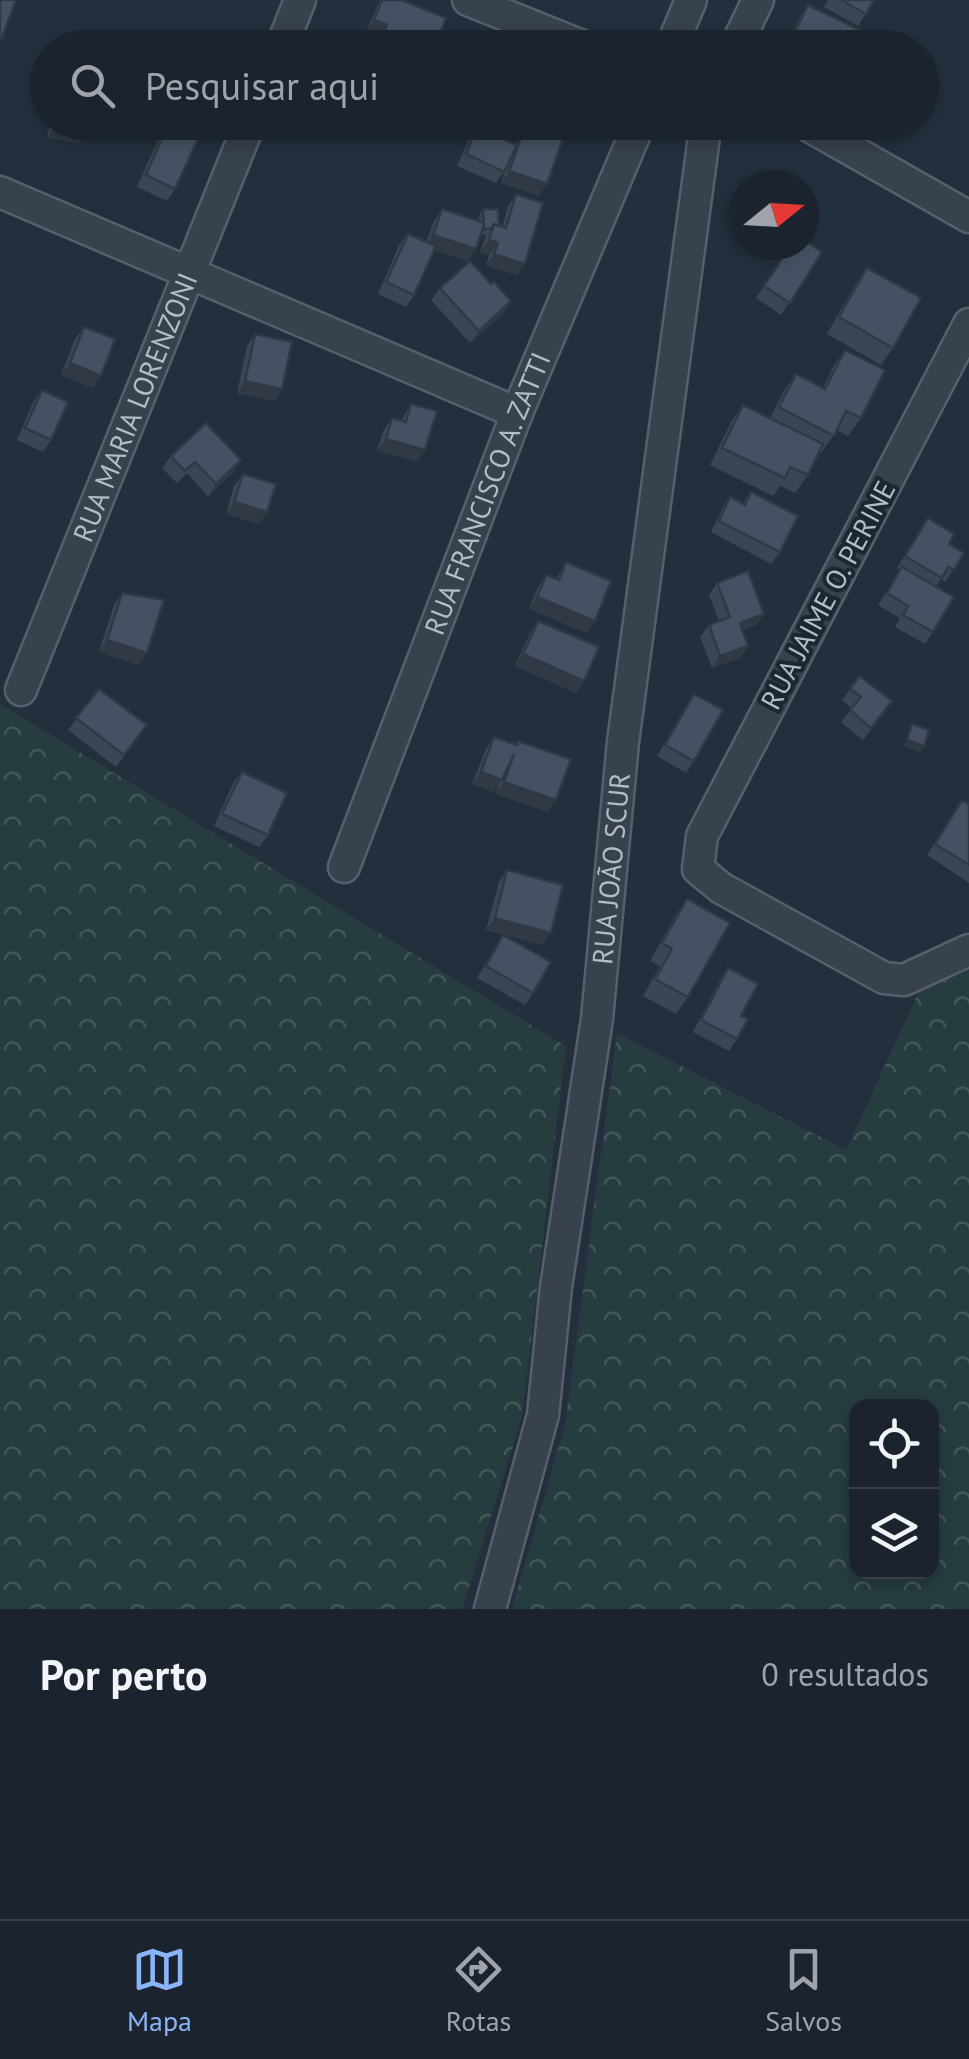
<!DOCTYPE html>
<html lang="pt">
<head>
<meta charset="utf-8">
<style>
  body { margin:0; font-family:"PT Sans",sans-serif; background:#242b36; color:#f1f3f6 }
  .controls { position:absolute; right:30px; bottom:30px; display:grid; overflow:hidden; border-radius:20px; box-shadow:0 5px 15px #0003 }
  .controls button { width:90px; height:90px; display:grid; place-items:center; padding:0; border:0; border-bottom:2px solid #39404a; background:#1b232e; color:#f1f3f6; font:50px sans-serif }
  .compass { position:absolute; left:729px; top:170px; width:90px; height:90px; border-radius:50%; background:#1b232e; box-shadow:0 5px 15px #0003; rotate:72deg }
  .list { margin:0; padding:0; list-style:none }
  h2 { display:flex; justify-content:space-between; align-items:center; height:130px; margin:0; padding:0 40px; font-size:42px }
  h2 small { font-size:32px; font-weight:400; color:#a0a4aa }
  .icon { flex:none; width:55px; height:55px; fill:none; stroke:currentColor; stroke-width:2; stroke-linecap:round; stroke-linejoin:round }
  .map { position:relative; flex:none; width:969px; height:1609px; overflow:hidden }
  .search { position:absolute; background:#1b232e; box-shadow:0 5px 15px #0003; left:30px; right:30px; top:30px; height:110px; display:flex; align-items:center; gap:25px; box-sizing:border-box; padding:0 35px; border-radius:55px; color:#a0a4aa; font-size:38px }
  .sheet { height:310px; background:#1b232e }
  nav { display:flex; justify-content:space-around; align-items:center; box-sizing:border-box; height:140px; border-top:2px solid #39404a; background:#1b232e; font-size:28px; color:#a0a4aa }
  nav a { display:grid; justify-items:center; gap:5px }
  nav .on { color:#8ab4f8 }
  .map>svg:first-child { display:block }
  .forest { fill:url(#forest-crowns); fill-rule:evenodd }
  .lines { fill:none; stroke-linecap:round; stroke-linejoin:round }
  .minor-casing { stroke:#565f6c; stroke-width:35 }
  .minor { stroke:#38414e; stroke-width:30 }
  .wall { fill:#3b4654 }
  .shaded-wall { fill:#303945 }
  .building { fill:#455162; stroke:#303945; stroke-width:2.5 }
  .labels { text-anchor:middle; stroke-width:8; stroke-linejoin:round; paint-order:stroke }
  .street-label { font-size:28px; fill:#b4bcc9; stroke:#1d2633 }
</style>
</head>
<body>
<div class="map">
<svg width="969" height="1609" viewBox="0 0 969 1609">
  <defs>
    <pattern id="forest-crowns" width="20" height="18" patternUnits="userSpaceOnUse" patternTransform="scale(2.5)"><rect width="20" height="18" fill="#263c3f"/><path d="M2 6a3 3 0 1 1 6 0M12 15a3 3 0 1 1 6 0" fill="none" stroke="#435659"/></pattern>
  </defs>
  <rect width="100%" height="100%" fill="#242f3e"/>
  <g class="forest">
    <path d="M0 704 566 1046 522 1417 462 1609H0Z"/>
    <path d="M969 962V1609H512L565 1424 617 1033 846 1150 920 989ZM856 1406H932V1572H856Z"/>
  </g>
  <g class="lines">
    <defs>
      <g id="minor">
        <path d="M468 0 587 48"/>
        <path d="M281 48 300 0"/>
        <path d="M671 48 691 0"/>
        <path d="M735 48 758 0"/>
        <path d="M802 122 969 217"/>
        <path d="M0 192 517 413"/>
        <path d="M969 324 702 836 698 869 721 888 884 978 904 980 969 950"/>
        <path id="s1" d="M21 690 250 122"/>
        <path id="s2" d="M344 867 517 413 640 122"/>
        <path id="s3" d="M490 1609 543 1415 556 1287 597 1019 623 742 706 122"/>
      </g>
    </defs>
    <use href="#minor" class="minor-casing"/>
    <use href="#minor" class="minor"/>
  </g>
  <g class="wall">
    <path d="M380 0H402L435 48H374L378 37 366 32Z"/>
    <path d="M828 0H874L858 26 824 7Z"/>
    <path d="M808 5 852 48H785L800 17Z"/>
    <path d="M50 122H89L88 131 80 143 47 138Z"/>
    <path d="M166 122H197L175 189 167 201 137 187Z"/>
    <path d="M351 122H369L364 129Z"/>
    <path d="M538 126 539 196 501 183 506 168 496 183 457 166 469 139 477 127 516 144 522 135 530 138Z"/>
    <path d="M516 194 525 264 517 275 486 266 489 255 480 252 486 235H481L468 261 434 250 414 295 406 307 378 294 399 245 408 234 426 242 434 221 442 209 479 222V215L483 209 502 227 508 206Z"/>
    <path d="M790 245 822 252 781 315 756 298Z"/>
    <path d="M867 268 893 348 881 365 827 334 855 285Z"/>
    <path d="M491 284 511 301 503 313 470 343 431 300 440 288Z"/>
    <path d="M84 327 93 388 61 375 75 339Z"/>
    <path d="M255 334 282 389 274 401 237 393 247 346Z"/>
    <path d="M845 350 861 418 848 436 837 430 821 453 819 452 808 475 795 493 780 486 773 496 710 465 731 422 743 405 770 418 784 391 796 374 823 388 833 367Z"/>
    <path d="M42 390 51 440 43 452 17 440 33 402Z"/>
    <path d="M411 404 425 450 417 462 377 450 384 430 392 418 401 421Z"/>
    <path d="M171 456 241 460 233 472 208 496 187 473 177 483 162 468Z"/>
    <path d="M243 474 267 512 259 524 226 514 234 486Z"/>
    <path d="M751 492 780 552 771 564 711 532 722 509 730 497 743 504Z"/>
    <path d="M928 518 949 544 964 553 945 582 941 579 936 586 933 632 925 644 895 627 900 618 878 605 900 570 897 568Z"/>
    <path d="M566 562 587 633 529 609 538 587 546 575 556 579Z"/>
    <path d="M717 583 764 614 756 625 742 630 748 646 740 658 712 668 700 637 709 625 719 621 709 595Z"/>
    <path d="M122 593 138 665 99 652 114 605Z"/>
    <path d="M538 621 584 681 576 693 515 666 530 633Z"/>
    <path d="M860 676 884 713 863 740 841 722 852 708 842 700Z"/>
    <path d="M99 689 147 725 116 767 68 730Z"/>
    <path d="M694 694V761L686 773 657 756Z"/>
    <path d="M494 737 515 745 518 741 548 812 496 794 499 784 493 792 472 784 486 749Z"/>
    <path d="M242 772 268 835 259 847 214 826 233 783Z"/>
    <path d="M969 804V883L927 855 954 812Z"/>
    <path d="M507 870 542 945 486 930 499 882Z"/>
    <path d="M687 899 688 997 676 1014 643 996 660 966 650 961 675 916Z"/>
    <path d="M503 935 533 993 525 1005 477 978Z"/>
    <path d="M728 968 737 1039 729 1051 693 1032 720 980Z"/>
  </g>
  <g class="shaded-wall">
    <path d="M374 20 387 25 378 37 366 32Z"/>
    <path d="M382 38 406 48H375Z"/>
    <path d="M56 126 88 131 80 143 47 138Z"/>
    <path d="M509 171 547 184 539 196 501 183Z"/>
    <path d="M433 235 476 249 468 261 425 247Z"/>
    <path d="M489 240 498 243 489 255 480 252Z"/>
    <path d="M494 254 525 264 517 275 486 266Z"/>
    <path d="M511 301 503 313 470 343 479 331Z"/>
    <path d="M70 363 101 376 93 388 61 375Z"/>
    <path d="M245 381 282 389 274 401 237 393Z"/>
    <path d="M386 439 425 450 417 462 377 450Z"/>
    <path d="M241 460 233 472 208 496 216 484Z"/>
    <path d="M234 502 267 512 259 524 226 514Z"/>
    <path d="M537 597 595 621 587 633 529 609Z"/>
    <path d="M764 614 756 625 731 634 740 623Z"/>
    <path d="M107 640 147 653 138 665 99 652Z"/>
    <path d="M748 646 740 658 712 668 720 656Z"/>
    <path d="M523 654 584 681 576 693 515 666Z"/>
    <path d="M907 740 924 746 920 752 902 746Z"/>
    <path d="M481 772 502 780 493 792 472 784Z"/>
    <path d="M504 782 556 800 548 812 496 794Z"/>
    <path d="M495 918 551 933 542 945 486 930Z"/>
  </g>
  <g class="building">
    <path d="M0 0H16L1 40H0Z"/>
    <path d="M382 0H402L446 18 435 48H406L382 38 387 25 374 20Z"/>
    <path d="M841 0H874L866 14Z"/>
    <path d="M808 5 860 30 852 48H792L788 46Z"/>
    <path d="M56 122H89L88 131 56 126Z"/>
    <path d="M169 122H197L204 126 175 189 146 175Z"/>
    <path d="M538 126 564 136 547 184 509 171 522 135 533 139Z"/>
    <path d="M477 127 517 145 504 172 466 154Z"/>
    <path d="M516 194 543 203 525 264 494 254 498 243 489 240 494 224 506 228Z"/>
    <path d="M442 209 485 223 476 249 433 235Z"/>
    <path d="M483 209H498L499 226 494 224 491 229H484Z"/>
    <path d="M408 234 436 246 414 295 386 282Z"/>
    <path d="M804 240 822 252 790 303 764 286 791 245H804Z"/>
    <path d="M470 261 491 284 494 282 511 301 479 331 440 288Z"/>
    <path d="M867 268 921 298 893 348 839 317Z"/>
    <path d="M84 327 115 339 101 376 70 363Z"/>
    <path d="M255 334 292 342 282 389 245 381Z"/>
    <path d="M845 350 885 370 861 418 846 411 834 436 779 407 796 374 825 389Z"/>
    <path d="M42 390 68 402 51 440 25 428Z"/>
    <path d="M411 404 437 411 425 450 386 439 392 418 406 422Z"/>
    <path d="M743 405 823 444 808 475 790 467 785 478 722 448Z"/>
    <path d="M206 423 241 460 216 484 195 462 185 471 171 456Z"/>
    <path d="M243 474 276 484 267 512 234 502Z"/>
    <path d="M751 492 798 516 780 552 719 521 730 497 745 505Z"/>
    <path d="M928 518 954 534 949 544 964 553 954 570 948 567 942 578 905 556Z"/>
    <path d="M566 562 611 581 595 621 537 597 546 575 559 580Z"/>
    <path d="M902 567 954 597 933 632 903 615 908 606 887 593Z"/>
    <path d="M748 571 764 614 740 623 748 646 720 656 709 625 730 617 717 583Z"/>
    <path d="M122 593 164 600 147 653 107 640Z"/>
    <path d="M538 621 599 647 584 681 523 654Z"/>
    <path d="M860 676 892 701 871 728 850 710 861 697 850 688Z"/>
    <path d="M99 689 147 725 124 755 76 718Z"/>
    <path d="M694 694 723 710 694 761 665 745Z"/>
    <path d="M912 724 929 730 924 746 907 740Z"/>
    <path d="M494 737 517 745 518 741 571 759 556 800 504 782 514 754 502 780 481 772Z"/>
    <path d="M242 772 287 793 268 835 222 814Z"/>
    <path d="M962 800 969 804V865L935 844Z"/>
    <path d="M507 870 563 885 551 933 495 918Z"/>
    <path d="M687 899 730 923 688 997 655 979 672 949 662 943Z"/>
    <path d="M503 935 551 962 533 993 486 966Z"/>
    <path d="M728 968 758 984 741 1016 748 1019 737 1039 701 1020Z"/>
  </g>
  <g class="labels">
    <g class="street-label">
      <text dy="10" stroke="none"><textPath href="#s1" startOffset="305">RUA MARIA LORENZONI</textPath></text>
      <text dy="10" stroke="none"><textPath href="#s2" startOffset="400">RUA FRANCISCO A. ZATTI</textPath></text>
      <text transform="translate(828 595) rotate(-62)" y="10">RUA JAIME O. PERINE</text>
      <text dy="10" stroke="none"><textPath href="#s3" startOffset="752">RUA JOÃO SCUR</textPath></text>
    </g>
  </g>
</svg>
<div class="controls">
<button><svg class="icon" aria-label="locate" viewBox="0 0 24 24"><circle cx="12" cy="12" r="6"/><path d="M12 2v4M12 18v4M2 12h4M18 12h4"/></svg></button>
<button><svg class="icon" aria-label="layers" viewBox="0 0 24 24"><path d="M12 4l9 5-9 5-9-5zM3 14l9 5 9-5"/></svg></button>
</div>
<svg class="compass" viewBox="-18 -18 36 36"><path d="M0-13l5 13h-10z" fill="#e53935"/><path d="M0 13l5-13h-10z" fill="#a0a4aa"/></svg>
<div class="search"><svg class="icon" aria-label="search" viewBox="0 0 24 24"><circle cx="10" cy="10" r="6"/><path d="M15 15l6 6"/></svg>Pesquisar aqui</div>
</div>
<section class="sheet">
<h2>Por perto<small>0 resultados</small></h2>
<ul class="list">
</ul>
</section>
<nav>
<a class="on"><svg class="icon" aria-label="map" viewBox="0 0 24 24"><path d="M3 6l6-2 6 2 6-2v14l-6 2-6-2-6 2zM9 4v14M15 6v14"/></svg>Mapa</a>
<a><svg class="icon" aria-label="directions" viewBox="0 0 24 24"><path d="M12 3l9 9-9 9-9-9zM9 14v-3h6M13 9l2 2-2 2"/></svg>Rotas</a>
<a><svg class="icon" aria-label="saved" viewBox="0 0 24 24"><path d="M7 4h10v16l-5-4-5 4z"/></svg>Salvos</a>
</nav>
</body>
</html>
